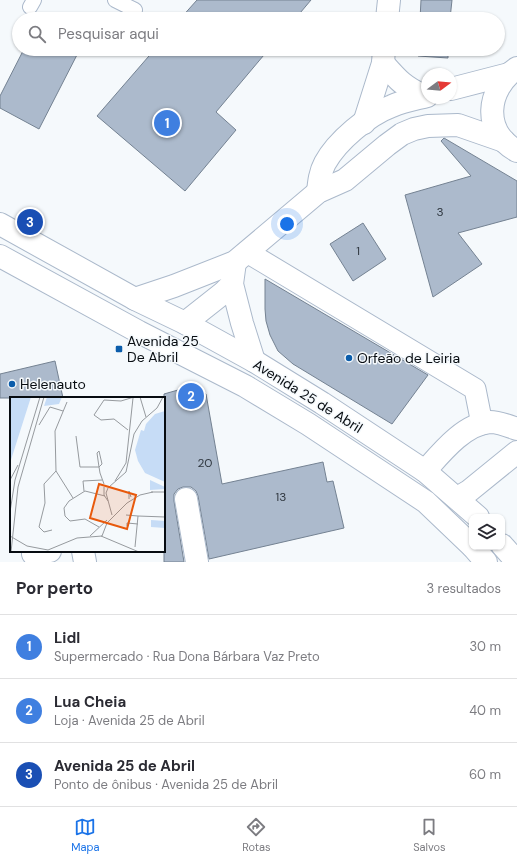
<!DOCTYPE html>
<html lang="pt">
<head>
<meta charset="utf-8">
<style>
  body { margin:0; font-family:"DM Sans",sans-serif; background:#f7f7f7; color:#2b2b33 }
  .controls { position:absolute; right:12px; bottom:12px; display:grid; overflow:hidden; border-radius:8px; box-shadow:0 1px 3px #0004 }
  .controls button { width:36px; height:36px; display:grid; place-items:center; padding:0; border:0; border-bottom:1px solid #e1e1e2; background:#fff; color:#2b2b33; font:20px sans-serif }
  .compass { position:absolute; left:421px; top:68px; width:36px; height:36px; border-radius:50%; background:#fff; box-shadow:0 1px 3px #0004; rotate:74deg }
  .you { position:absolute; left:287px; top:224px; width:14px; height:14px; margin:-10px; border:3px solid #fff; border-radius:50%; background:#1a73e8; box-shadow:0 0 0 6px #1a73e833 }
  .badge { display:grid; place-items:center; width:26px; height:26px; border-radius:50%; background:#1a73e8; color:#fff; font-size:13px; font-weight:700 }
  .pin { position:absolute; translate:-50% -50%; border:2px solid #fff; box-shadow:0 1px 4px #0006 }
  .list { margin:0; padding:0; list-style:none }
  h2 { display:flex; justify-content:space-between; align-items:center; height:52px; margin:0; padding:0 16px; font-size:17px }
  h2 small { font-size:13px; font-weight:400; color:#7c7c81 }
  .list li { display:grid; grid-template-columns:26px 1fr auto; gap:12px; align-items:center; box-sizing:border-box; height:64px; padding:0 16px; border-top:1px solid #e1e1e2 }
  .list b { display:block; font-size:15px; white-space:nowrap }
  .list p { margin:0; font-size:13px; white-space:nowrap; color:#7c7c81 }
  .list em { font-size:13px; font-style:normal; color:#7c7c81 }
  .icon { flex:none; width:22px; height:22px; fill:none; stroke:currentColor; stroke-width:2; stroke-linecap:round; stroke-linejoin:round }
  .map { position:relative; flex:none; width:517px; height:562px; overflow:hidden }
  .search { position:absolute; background:#fff; box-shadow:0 1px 3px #0004; left:12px; right:12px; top:12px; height:44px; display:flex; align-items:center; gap:10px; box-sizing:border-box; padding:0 14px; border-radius:22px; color:#7c7c81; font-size:15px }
  .sheet { height:244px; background:#fff }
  nav { display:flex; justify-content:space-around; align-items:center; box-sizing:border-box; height:56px; border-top:1px solid #e1e1e2; background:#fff; font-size:11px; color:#7c7c81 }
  nav a { display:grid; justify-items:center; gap:2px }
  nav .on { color:#1a73e8 }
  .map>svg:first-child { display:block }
  .building { fill:#acbacc; stroke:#748292 }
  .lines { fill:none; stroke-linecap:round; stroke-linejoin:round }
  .service-casing { stroke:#abb9cb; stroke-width:16 }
  .pedestrian-casing { stroke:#abb9cb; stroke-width:23 }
  .minor-casing { stroke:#abb9cb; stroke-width:24 }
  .tertiary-casing { stroke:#abb9cb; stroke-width:24 }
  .secondary-casing { stroke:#abb9cb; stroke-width:24 }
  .service { stroke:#fff; stroke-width:14 }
  .pedestrian { stroke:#fff; stroke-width:21 }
  .minor { stroke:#fff; stroke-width:22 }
  .tertiary { stroke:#fff; stroke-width:22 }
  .secondary { stroke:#fff; stroke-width:22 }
  .poi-dot { fill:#0b5dab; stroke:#f5f9fc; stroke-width:1.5 }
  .labels { text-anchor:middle; stroke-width:3; stroke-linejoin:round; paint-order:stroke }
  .number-label { font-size:12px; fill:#303840 }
  .poi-label { font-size:14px; fill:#070c11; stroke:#f5f9fc; text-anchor:start }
  .street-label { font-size:14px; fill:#070c11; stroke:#f5f9fc }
  .inset-road { fill:none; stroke:#969a9e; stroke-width:1 }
  .view { fill:#e8590c; fill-opacity:0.15; stroke:#e8590c; stroke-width:2 }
  .inset-edge { fill:none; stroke:#070c11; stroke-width:2 }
</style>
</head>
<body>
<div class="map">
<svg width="517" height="562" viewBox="0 0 517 562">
  <rect width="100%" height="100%" fill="#f5f9fc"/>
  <g class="building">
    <path d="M197 0H311L295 19H180Z"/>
    <path d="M421 0H452L450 19H420Z"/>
    <path d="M24 49H80L39 129 0 108V96Z"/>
    <path d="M155 49H269L216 112 236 130 185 191 97 116Z"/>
    <path d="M418 49H448V58L418 56Z"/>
    <path d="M444 138 517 181V217L458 233 482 264 433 297 405 195 471 176 441 141Z"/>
    <path d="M363 223 386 259 353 281 330 244Z"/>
    <path d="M265 279 428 375 392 424 293 364 278 351 270 335 266 321 265 309Z"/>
    <path d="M55 361 63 398H0V374Z"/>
    <path d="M192 386 206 394 222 484 323 462 327 482 333 481 344 528 209 559 198 496 196 491 191 487H183L178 489 174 494V501L184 562H164V394Z"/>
  </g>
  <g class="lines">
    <defs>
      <g id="service">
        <path d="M115 0 135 10"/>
        <path d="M30 7 34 0"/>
      </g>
      <path id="pedestrian" d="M247 252 475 389 482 424"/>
      <g id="minor">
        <path d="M387 19 389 0"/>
        <path d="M383 63C398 80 404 87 424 96"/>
        <path d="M364 123 383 63 384 49"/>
        <path d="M425 471C441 453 464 424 490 422 499 422 509 426 517 429"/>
        <path d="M457 498 469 491 517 452"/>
        <path d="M186 499 197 562"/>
        <path d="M83 551 85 562"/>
        <path d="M33 554 50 551"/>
      </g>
      <g id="tertiary">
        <path d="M517 68C486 89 482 132 517 151"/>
        <path d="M451 89 509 74"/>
        <path d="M318 192C319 182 320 172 325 163 337 141 368 115 392 106 403 101 415 99 427 96"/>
        <path d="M235 262 232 284 242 323 254 361"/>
        <path d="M135 299 174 286 235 262 318 192 345 180 387 145 402 134 414 129 428 126 458 125 504 141"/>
        <path d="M185 323 223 293 232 284"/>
      </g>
      <g id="secondary">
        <path d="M0 224 135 299 185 323 254 361 322 403 425 471 478 517"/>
        <path d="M0 256 139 332 245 386 308 424 426 502 472 546"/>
        <path d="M502 545 517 562"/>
        <path d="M473 547 486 562"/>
      </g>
    </defs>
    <use href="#service" class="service-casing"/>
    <use href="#pedestrian" class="pedestrian-casing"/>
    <use href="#minor" class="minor-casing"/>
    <use href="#tertiary" class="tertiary-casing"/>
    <use href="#secondary" class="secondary-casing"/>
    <use href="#service" class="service"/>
    <use href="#pedestrian" class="pedestrian"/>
    <use href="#minor" class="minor"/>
    <use href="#tertiary" class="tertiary"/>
    <use href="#secondary" class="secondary"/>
  </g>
  <g class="poi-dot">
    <rect x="115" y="345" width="8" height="8" rx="2"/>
    <circle cx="349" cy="358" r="4"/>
    <circle cx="12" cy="384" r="4"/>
  </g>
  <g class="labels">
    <g class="number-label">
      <text x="440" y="216">3</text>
      <text x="358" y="255">1</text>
      <text x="205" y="467">20</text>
      <text x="281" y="501">13</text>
    </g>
    <g class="poi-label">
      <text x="127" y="346">Avenida 25<tspan x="127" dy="16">De Abril</tspan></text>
      <text x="357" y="363">Orfeão de Leiria</text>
      <text x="20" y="389">Helenauto</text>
    </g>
    <g class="street-label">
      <text transform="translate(308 396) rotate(32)" y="5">Avenida 25 de Abril</text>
    </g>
  </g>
  <g transform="translate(10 397)">
    <rect width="155" height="155" fill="#f5f9fc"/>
    <path d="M0 0H21L0 66ZM37 0H52L49 7 34 9ZM155 14V85L135 76 128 64 125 53 131 33 134 34 136 27 145 17ZM140 83 155 90V92L140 93ZM141 123 155 124V131L141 130Z" fill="#c6dcf6"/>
    <path class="inset-road" d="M130 0 136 20M57 5 45 34 46 74 63 101M29 28 40 10 53 14M118 33 104 22 91 23 84 18 94 3 111 4 124 0M66 39 70 70H89M89 70 92 67 89 54 87 56 89 70 90 76 94 87M0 83 8 68M105 84 116 66 123 1M94 90V98L98 104M99 90 116 75 124 37 132 24 147 11 153 0M98 91 96 96 102 118M74 94 73 84 92 83M141 95H155M119 102V94L121 100M0 115 5 83 30 0M116 118 128 119M117 129V126L128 127M89 130 75 122 60 124 55 119 54 111 59 104 75 94 95 99M42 133 34 135 29 130 35 106 34 87 46 74M0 139 17 149 38 153 67 141 92 139 97 126 117 106 130 98 143 95M80 139 97 123M91 139 129 155M125 150 128 119 155 120M1 155 8 90 34 0"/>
    <path class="view" d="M89 87 126 98 117 132 80 121Z"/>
    <rect width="155" height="155" class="inset-edge"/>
  </g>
</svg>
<div class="controls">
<button><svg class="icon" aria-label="layers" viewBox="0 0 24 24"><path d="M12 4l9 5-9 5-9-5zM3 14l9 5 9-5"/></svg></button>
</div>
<svg class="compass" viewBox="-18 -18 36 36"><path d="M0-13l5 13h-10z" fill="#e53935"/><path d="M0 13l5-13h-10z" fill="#7c7c81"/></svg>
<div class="you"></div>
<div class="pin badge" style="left:167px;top:123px;background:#3f7fe0">1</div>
<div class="pin badge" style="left:191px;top:396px;background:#3f7fe0">2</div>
<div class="pin badge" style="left:30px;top:222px;background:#1a4fb4">3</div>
<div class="search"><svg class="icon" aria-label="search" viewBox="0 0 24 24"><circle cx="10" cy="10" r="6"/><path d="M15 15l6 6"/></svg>Pesquisar aqui</div>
</div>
<section class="sheet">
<h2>Por perto<small>3 resultados</small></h2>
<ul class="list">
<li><span class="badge" style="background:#3f7fe0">1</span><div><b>Lidl</b><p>Supermercado · Rua Dona Bárbara Vaz Preto</p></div><em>30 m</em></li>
<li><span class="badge" style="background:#3f7fe0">2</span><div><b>Lua Cheia</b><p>Loja · Avenida 25 de Abril</p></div><em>40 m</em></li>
<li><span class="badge" style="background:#1a4fb4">3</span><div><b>Avenida 25 de Abril</b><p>Ponto de ônibus · Avenida 25 de Abril</p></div><em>60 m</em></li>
</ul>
</section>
<nav>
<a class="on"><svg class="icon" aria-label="map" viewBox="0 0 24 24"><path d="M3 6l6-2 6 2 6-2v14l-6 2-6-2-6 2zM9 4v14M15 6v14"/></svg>Mapa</a>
<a><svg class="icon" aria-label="directions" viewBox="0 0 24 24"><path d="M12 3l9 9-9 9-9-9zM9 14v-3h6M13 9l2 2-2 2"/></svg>Rotas</a>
<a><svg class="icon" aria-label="saved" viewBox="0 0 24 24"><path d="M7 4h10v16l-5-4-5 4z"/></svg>Salvos</a>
</nav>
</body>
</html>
